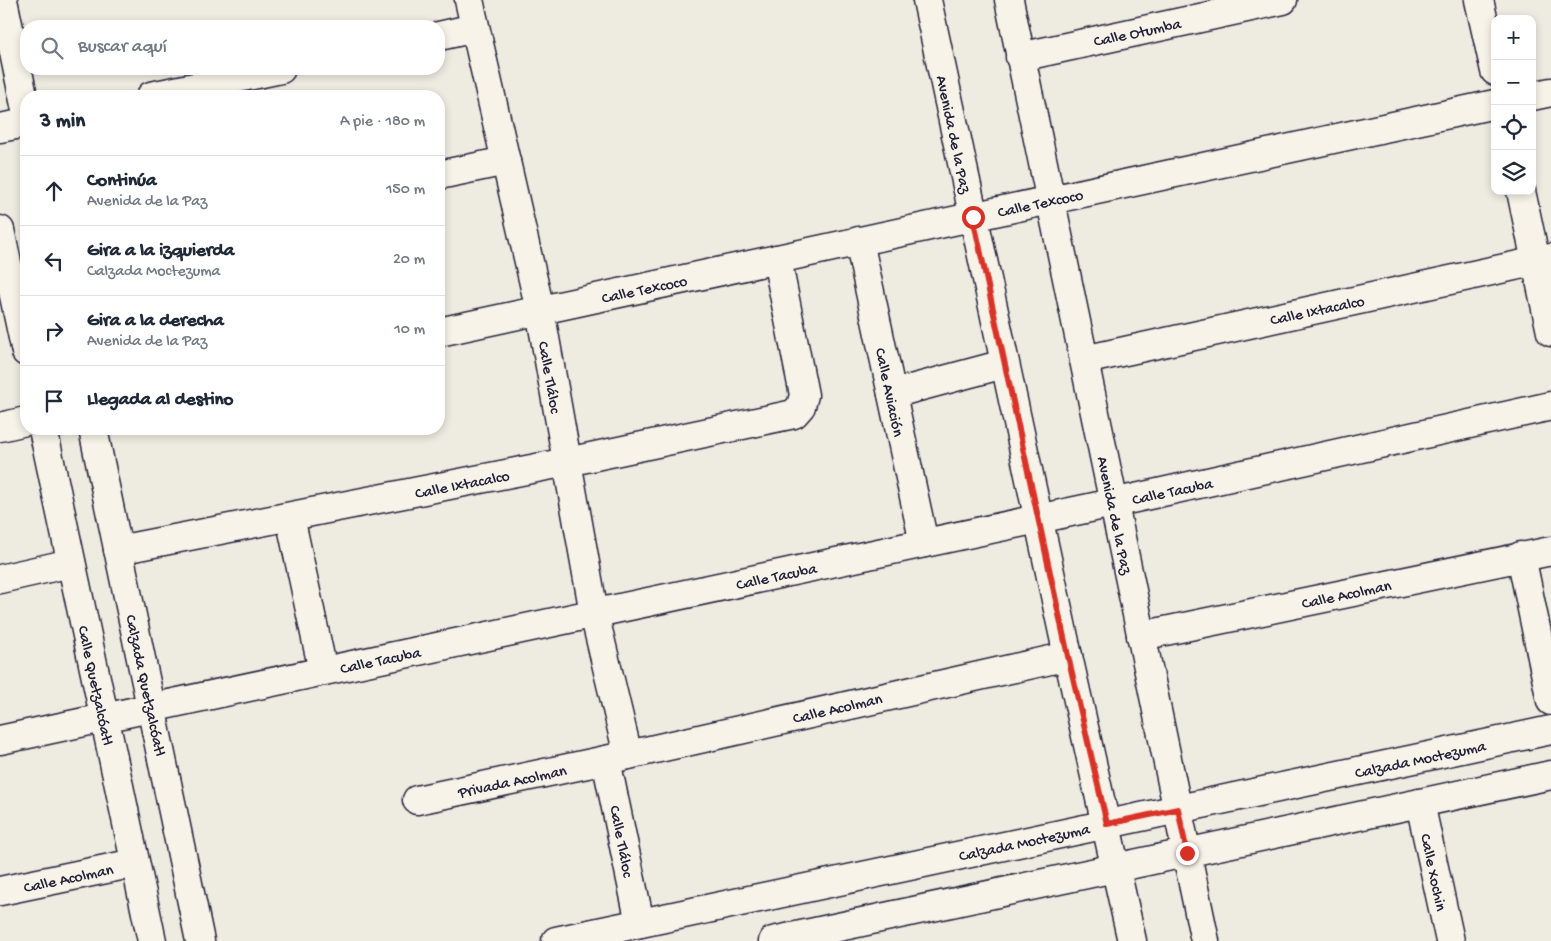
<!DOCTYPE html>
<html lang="es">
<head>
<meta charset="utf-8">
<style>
  body { margin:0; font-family:"Gochi Hand",sans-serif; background:#f6f6f7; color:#1f2937 }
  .controls { position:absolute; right:15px; top:15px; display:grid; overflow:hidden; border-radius:10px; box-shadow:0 2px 8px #0003 }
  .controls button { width:45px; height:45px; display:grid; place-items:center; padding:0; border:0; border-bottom:1px solid #e0e1e3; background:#fff; color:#1f2937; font:25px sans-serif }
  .stop { position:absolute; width:15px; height:15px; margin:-11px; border:4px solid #d93025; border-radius:50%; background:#fff }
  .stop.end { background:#d93025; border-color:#fff; box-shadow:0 1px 5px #0008 }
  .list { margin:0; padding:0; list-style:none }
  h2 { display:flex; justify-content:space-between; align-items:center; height:65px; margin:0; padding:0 20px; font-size:21px }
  h2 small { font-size:16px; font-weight:400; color:#747a83 }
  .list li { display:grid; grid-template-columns:32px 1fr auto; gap:15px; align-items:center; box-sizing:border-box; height:70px; padding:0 20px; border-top:1px solid #e0e1e3 }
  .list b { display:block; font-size:19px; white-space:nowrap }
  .list p { margin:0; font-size:16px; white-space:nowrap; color:#747a83 }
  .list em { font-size:16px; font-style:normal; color:#747a83 }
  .icon { flex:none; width:28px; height:28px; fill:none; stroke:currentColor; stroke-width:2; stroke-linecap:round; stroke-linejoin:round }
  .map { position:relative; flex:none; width:1551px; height:941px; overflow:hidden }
  .search { position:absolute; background:#fff; box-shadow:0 2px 8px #0003; left:20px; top:20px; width:425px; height:55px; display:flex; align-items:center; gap:12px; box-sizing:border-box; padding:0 18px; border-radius:20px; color:#747a83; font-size:19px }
  .panel { position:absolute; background:#fff; box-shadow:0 2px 8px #0003; left:20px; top:90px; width:425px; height:345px; border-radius:20px }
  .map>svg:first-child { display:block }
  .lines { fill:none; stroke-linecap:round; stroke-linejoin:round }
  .minor-casing { stroke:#22223b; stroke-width:31 }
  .tertiary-casing { stroke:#22223b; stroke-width:31 }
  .minor { stroke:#f7f3e8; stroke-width:28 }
  .tertiary { stroke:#f7f3e8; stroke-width:28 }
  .route { stroke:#d93025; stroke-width:6 }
  .labels { text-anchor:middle; stroke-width:4; stroke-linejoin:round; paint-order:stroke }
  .street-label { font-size:16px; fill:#22223b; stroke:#f7f3e8 }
</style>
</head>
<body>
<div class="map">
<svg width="1551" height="941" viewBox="0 0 1551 941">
  <rect width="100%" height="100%" fill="#eeebe1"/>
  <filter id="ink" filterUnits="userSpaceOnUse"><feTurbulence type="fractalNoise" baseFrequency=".02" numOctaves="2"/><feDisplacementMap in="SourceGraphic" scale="10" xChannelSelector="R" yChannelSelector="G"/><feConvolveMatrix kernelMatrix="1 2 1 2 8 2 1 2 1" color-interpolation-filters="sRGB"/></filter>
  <g filter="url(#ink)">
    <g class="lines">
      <defs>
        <g id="minor">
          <path d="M469 0 540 310 594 613 628 755"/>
          <path d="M1479 0 1495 71"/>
          <path d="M439 36 475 28"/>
          <path d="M1020 57 1283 0"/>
          <path d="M151 96 281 69"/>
          <path d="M1532 96 1551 92"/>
          <path d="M0 128 26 123"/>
          <path d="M439 175 506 161"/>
          <path d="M1521 191 1551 332"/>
          <path d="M859 241 924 543"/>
          <path d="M439 332 1495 104"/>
          <path d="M1084 360 1551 258"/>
          <path d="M892 394 1004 364"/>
          <path d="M0 427 26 421"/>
          <path d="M290 517 323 671"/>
          <path d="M118 550 567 462 794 414 801 406 804 395 777 259"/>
          <path d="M1521 556 1551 701"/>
          <path d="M0 579 71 563"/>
          <path d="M1141 636 1551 551"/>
          <path d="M0 740 1113 503 1551 406"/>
          <path d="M606 760 640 923"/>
          <path d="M417 800 606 760 1068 656"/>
          <path d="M1420 803 1450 941"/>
          <path d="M0 891 135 863"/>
        </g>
        <g id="tertiary">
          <path d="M3 0 26 110"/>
          <path d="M927 0 1068 656 1132 941"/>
          <path d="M1009 0 1205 941"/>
          <path d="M0 230 26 352"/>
          <path d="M43 429 152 941"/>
          <path d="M93 429 200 941"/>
          <path d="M556 941 1551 730"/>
          <path d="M773 941 1551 775"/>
        </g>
      </defs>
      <use href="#minor" class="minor-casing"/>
      <use href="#tertiary" class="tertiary-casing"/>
      <use href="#minor" class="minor"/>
      <use href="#tertiary" class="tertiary"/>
    </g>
  </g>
  <g class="lines" filter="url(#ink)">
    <path class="route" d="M973 217 1068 656 1107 824 1178 809 1187 853"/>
  </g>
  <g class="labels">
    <g class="street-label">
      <text transform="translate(1137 31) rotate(-12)" y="6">Calle Otumba</text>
      <text transform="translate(955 134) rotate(78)" y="6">Avenida de la Paz</text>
      <text transform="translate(1040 202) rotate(-12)" y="6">Calle Texcoco</text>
      <text transform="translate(644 288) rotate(-12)" y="6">Calle Texcoco</text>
      <text transform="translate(1317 309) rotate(-12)" y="6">Calle Ixtacalco</text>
      <text transform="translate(551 377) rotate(80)" y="6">Calle Tláloc</text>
      <text transform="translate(891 392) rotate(78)" y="6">Calle Aviación</text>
      <text transform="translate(462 483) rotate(-11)" y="6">Calle Ixtacalco</text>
      <text transform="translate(1172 490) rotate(-12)" y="6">Calle Tacuba</text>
      <text transform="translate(1116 515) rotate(78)" y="6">Avenida de la Paz</text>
      <text transform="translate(776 575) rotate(-12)" y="6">Calle Tacuba</text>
      <text transform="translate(1346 593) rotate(-12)" y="6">Calle Acolman</text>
      <text transform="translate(380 659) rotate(-12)" y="6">Calle Tacuba</text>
      <text transform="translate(97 685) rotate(78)" y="6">Calle Quetzalcóatl</text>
      <text transform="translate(147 685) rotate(78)" y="6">Calzada Quetzalcóatl</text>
      <text transform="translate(837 707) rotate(-13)" y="6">Calle Acolman</text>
      <text transform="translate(1420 758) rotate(-12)" y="6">Calzada Moctezuma</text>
      <text transform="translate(512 780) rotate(-12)" y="6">Privada Acolman</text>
      <text transform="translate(623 841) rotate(79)" y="6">Calle Tláloc</text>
      <text transform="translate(1024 841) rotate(-12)" y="6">Calzada Moctezuma</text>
      <text transform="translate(1435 872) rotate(78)" y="6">Calle Xochin</text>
      <text transform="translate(68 877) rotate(-12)" y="6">Calle Acolman</text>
    </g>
  </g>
</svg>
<div class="controls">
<button>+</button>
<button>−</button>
<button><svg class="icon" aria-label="locate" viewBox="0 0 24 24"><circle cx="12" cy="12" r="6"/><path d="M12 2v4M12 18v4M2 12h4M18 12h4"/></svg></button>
<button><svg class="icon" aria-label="layers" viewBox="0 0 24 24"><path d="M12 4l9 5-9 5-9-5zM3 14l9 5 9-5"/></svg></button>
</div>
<div class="stop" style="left:973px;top:217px"></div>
<div class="stop end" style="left:1187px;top:853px"></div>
<div class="search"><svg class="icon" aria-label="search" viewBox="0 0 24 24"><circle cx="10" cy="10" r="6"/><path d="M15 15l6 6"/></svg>Buscar aquí</div>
<section class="panel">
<h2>3 min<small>A pie · 180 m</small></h2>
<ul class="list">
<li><svg class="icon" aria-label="ahead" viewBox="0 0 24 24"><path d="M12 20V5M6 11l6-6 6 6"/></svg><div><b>Continúa</b><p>Avenida de la Paz</p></div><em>150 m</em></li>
<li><svg class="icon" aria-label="left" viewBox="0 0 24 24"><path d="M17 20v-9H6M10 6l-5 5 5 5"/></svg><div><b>Gira a la izquierda</b><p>Calzada Moctezuma</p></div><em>20 m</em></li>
<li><svg class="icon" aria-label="right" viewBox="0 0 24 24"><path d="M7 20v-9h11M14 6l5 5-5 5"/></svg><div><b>Gira a la derecha</b><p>Avenida de la Paz</p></div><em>10 m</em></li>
<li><svg class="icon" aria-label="arrive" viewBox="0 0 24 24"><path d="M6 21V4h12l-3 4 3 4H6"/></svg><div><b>Llegada al destino</b></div></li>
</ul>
</section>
</div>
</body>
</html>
